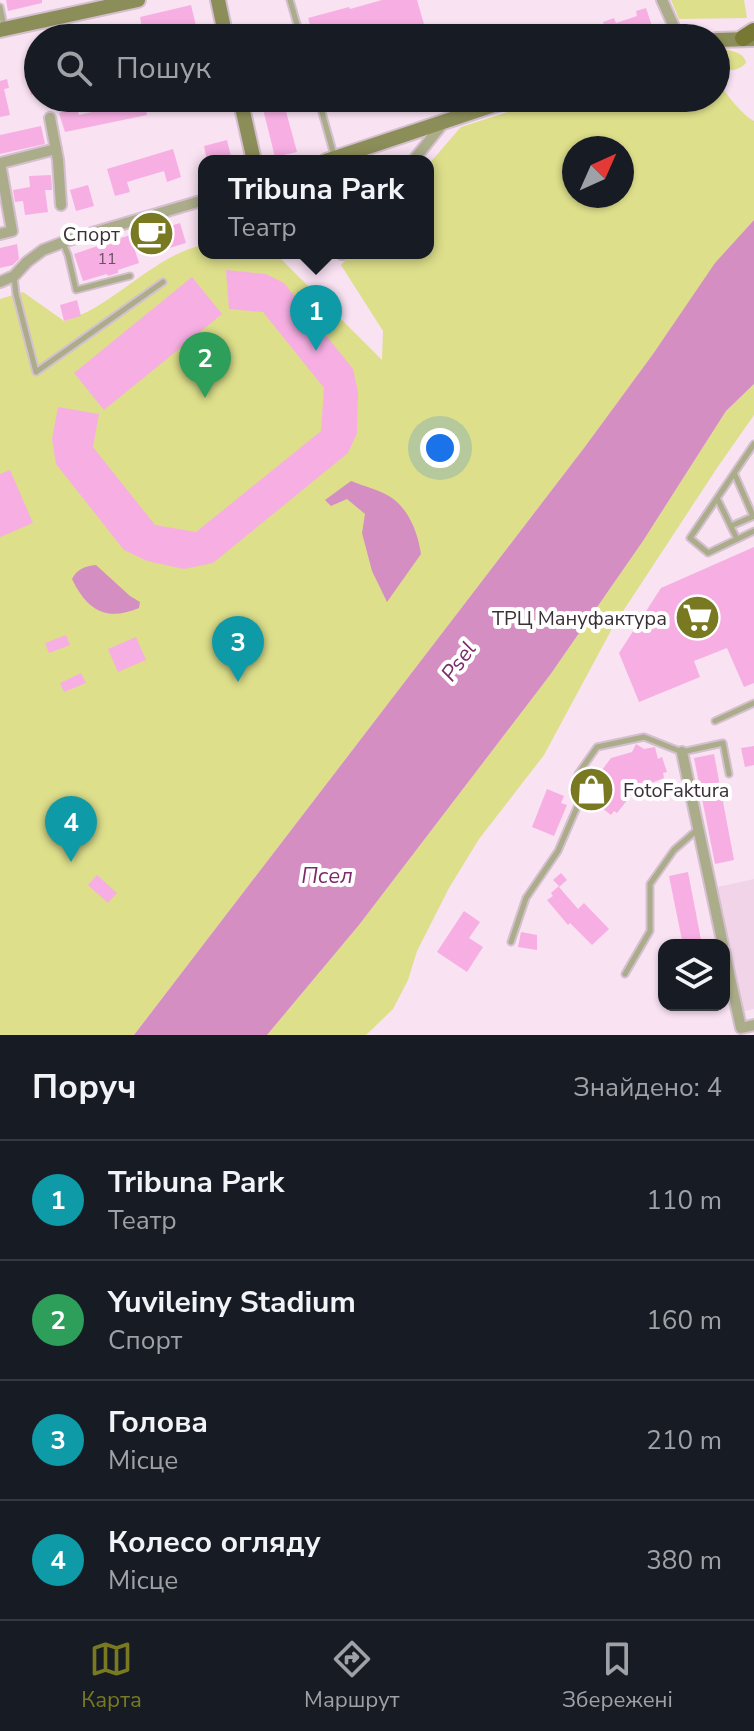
<!DOCTYPE html>
<html lang="uk">
<head>
<meta charset="utf-8">
<style>
  body { margin:0; font-family:"Nunito Sans",sans-serif; background:#20242c; color:#f1f3f6 }
  .controls { position:absolute; right:24px; bottom:24px; display:grid; overflow:hidden; border-radius:16px; box-shadow:0 2px 6px #0004 }
  .controls button { width:72px; height:72px; display:grid; place-items:center; padding:0; border:0; border-bottom:2px solid #363941; background:#171b24; color:#f1f3f6; font:40px sans-serif }
  .compass { position:absolute; left:562px; top:136px; width:72px; height:72px; border-radius:50%; background:#171b24; box-shadow:0 2px 6px #0004; rotate:45deg }
  .you { position:absolute; left:440px; top:448px; width:28px; height:28px; margin:-20px; border:6px solid #fff; border-radius:50%; background:#1a73e8; box-shadow:0 0 0 12px #1a73e833 }
  .badge { display:grid; place-items:center; width:52px; height:52px; border-radius:50%; background:#787920; color:#fff; font-size:26px; font-weight:700 }
  .pin { position:absolute; translate:-50% -66px; filter:drop-shadow(0 2px 4px #0008) }
  .pin::after { content:''; position:absolute; top:42px; width:28px; height:24px; background:inherit; clip-path:polygon(0 0,100% 0,50% 100%) }
  .popup { position:absolute; left:198px; top:155px; width:236px; height:104px; box-sizing:border-box; display:grid; place-content:center; border-radius:16px; background:#171b24; filter:drop-shadow(0 2px 6px #0005); font-size:26px; white-space:nowrap; color:#9ea1a6 }
  .popup b { font-size:30px; color:#f1f3f6 }
  .popup::after { content:''; position:absolute; left:50%; top:100%; margin-left:-16px; border:16px solid transparent; border-top-color:#171b24 }
  .list { margin:0; padding:0; list-style:none }
  h2 { display:flex; justify-content:space-between; align-items:center; height:104px; margin:0; padding:0 32px; font-size:34px }
  h2 small { font-size:26px; font-weight:400; color:#9ea1a6 }
  .list li { display:grid; grid-template-columns:52px 1fr auto; gap:24px; align-items:center; box-sizing:border-box; height:120px; padding:0 32px; border-top:2px solid #363941 }
  .list b { display:block; font-size:30px; white-space:nowrap }
  .list p { margin:0; font-size:26px; white-space:nowrap; color:#9ea1a6 }
  .list em { font-size:26px; font-style:normal; color:#9ea1a6 }
  .icon { flex:none; width:44px; height:44px; fill:none; stroke:currentColor; stroke-width:2; stroke-linecap:round; stroke-linejoin:round }
  .map { position:relative; flex:none; width:754px; height:1035px; overflow:hidden }
  .search { position:absolute; background:#171b24; box-shadow:0 2px 6px #0004; left:24px; right:24px; top:24px; height:88px; display:flex; align-items:center; gap:20px; box-sizing:border-box; padding:0 28px; border-radius:44px; color:#9ea1a6; font-size:30px }
  .sheet { height:584px; background:#171b24 }
  nav { display:flex; justify-content:space-around; align-items:center; box-sizing:border-box; height:112px; border-top:2px solid #363941; background:#171b24; font-size:22px; color:#9ea1a6 }
  nav a { display:grid; justify-items:center; gap:4px }
  nav .on { color:#787920 }
  .map>svg:first-child { display:block }
  .built { fill:#f2d4e9 }
  .green { fill:#dddf8b; fill-rule:evenodd }
  .water { fill:#d48ec1 }
  .building { fill:#f7afe3 }
  .lines { fill:none; stroke-linecap:round; stroke-linejoin:round }
  .lane-casing { stroke:#d3bfcd; stroke-width:9 }
  .street-casing { stroke:#d3bfcd; stroke-width:14 }
  .secondary-casing { stroke:#d3bfcd; stroke-width:18 }
  .primary-casing { stroke:#d3bfcd; stroke-width:20 }
  .lane { stroke:#abac89; stroke-width:5 }
  .street { stroke:#abac89; stroke-width:10 }
  .secondary { stroke:#8c8e59; stroke-width:14 }
  .primary { stroke:#777833; stroke-width:16 }
  .labels { text-anchor:middle; stroke-width:8; stroke-linejoin:round; paint-order:stroke }
  .number-label { font-size:16px; fill:#695062 }
  .poi-label { font-size:20px; fill:#3a3137; stroke:#fff; text-anchor:end }
  .water-label { font-size:22px; font-style:italic; fill:#7c2a6b; stroke:#fff }
</style>
</head>
<body>
<div class="map">
<svg width="754" height="1035" viewBox="0 0 754 1035">
  <rect width="100%" height="100%" fill="#f9e2f2"/>
  <path class="built" d="M754 879V1009L741 1012 713 888Z"/>
  <g class="green">
    <path d="M671 0H744L747 18 679 19Z"/>
    <path d="M723 49C732 51 744 52 746 63 732 77 712 69 718 50Z"/>
    <path d="M716 76C721 89 742 115 754 121V220L715 264 653 354 584 448 134 1035H0V299L23 292 64 321C113 308 154 254 204 245V253H275L382 360 383 331 341 265 352 253H428V165L461 127 551 98H716ZM574 148H622V196H574Z"/>
    <path d="M754 384V415L717 468 614 625 544 755 479 839 449 888 417 951 408 980 393 1009 366 1035H267L359 925 550 675 643 541 726 411Z"/>
  </g>
  <g class="water">
    <path d="M754 220V384L726 411 643 541 550 675 359 925 267 1035H134L584 448 653 354 715 263Z"/>
    <path d="M351 481C363 486 381 490 392 498 410 511 418 534 421 554L387 602 372 571 362 533 365 514 347 499 331 506 325 500Z"/>
    <path d="M96 565 130 596 140 602 139 608C106 622 87 610 72 579 77 569 85 566 96 565Z"/>
  </g>
  <g class="building">
    <path d="M6 0H42V3L8 11Z"/>
    <path d="M382 0H417L428 38H314L308 18 349 7 350 9Z"/>
    <path d="M191 5 199 38H180L177 28 163 32 164 38H113L112 35 142 28 140 17Z"/>
    <path d="M646 8 656 38H608L603 22 614 18 616 23 637 16 636 11Z"/>
    <path d="M38 65V93L31 95 25 67Z"/>
    <path d="M7 79 9 88 4 89 10 115 0 117V81Z"/>
    <path d="M130 98H143L147 115 65 132 59 113 77 108 79 115 131 103Z"/>
    <path d="M188 98H227V101L191 110Z"/>
    <path d="M284 104 297 152 275 157 263 109Z"/>
    <path d="M41 126 45 144 0 154V135Z"/>
    <path d="M227 140 232 161H207L204 146Z"/>
    <path d="M173 149 181 177 167 182 164 171 127 182 130 192 115 196 107 169Z"/>
    <path d="M51 175 52 190H45L48 212 25 215 23 201 15 202 13 190 30 187 29 176Z"/>
    <path d="M88 185 94 206 76 211 70 190Z"/>
    <path d="M180 223 186 243 153 253 147 233Z"/>
    <path d="M130 235 139 263 118 270V273L108 276 107 274 83 281 74 254Z"/>
    <path d="M17 244 19 259 13 265 0 268V248Z"/>
    <path d="M226 270 266 274 284 283 353 369 358 392 357 433 348 453 213 563 184 569 147 561 124 550 56 464 52 439 58 407 99 414 93 447 155 525 196 532 321 431 324 388 263 312 229 309Z"/>
    <path d="M192 277 222 314 104 410 74 373Z"/>
    <path d="M77 300 81 316 64 321 60 305Z"/>
    <path d="M10 470 33 523 0 537V474Z"/>
    <path d="M754 547V683L744 687 727 648 694 661 700 677 639 702 619 653 661 588Z"/>
    <path d="M66 635 70 645 49 653 45 643Z"/>
    <path d="M136 637 146 660 118 672 108 649Z"/>
    <path d="M81 673 86 683 64 692 60 683Z"/>
    <path d="M636 744 644 749 655 747 658 759 662 757 667 772 663 773 664 778 636 789 617 813 614 811 611 815 584 794 591 785 588 775 599 774 611 758 632 752Z"/>
    <path d="M754 746V765L745 767 741 748Z"/>
    <path d="M714 754 734 860 715 864 694 758Z"/>
    <path d="M547 789 564 796 561 803 567 805 554 836 532 827Z"/>
    <path d="M688 872 702 945H683L669 876Z"/>
    <path d="M561 873 567 880 559 887 578 909 584 903 609 929 592 945 570 923 568 925 547 900 553 896 551 893 559 886 553 880Z"/>
    <path d="M97 875 117 893 108 903 88 885Z"/>
    <path d="M464 911 480 922 469 938 483 947 467 972 437 952Z"/>
    <path d="M521 932 537 935V950L518 947Z"/>
  </g>
  <g class="lines">
    <defs>
      <g id="lane">
        <path d="M290 0 301 38"/>
        <path d="M0 7 4 26"/>
        <path d="M318 98 334 155"/>
        <path d="M63 243 68 255 76 290 130 276"/>
        <path d="M14 277 16 294 36 372 163 282"/>
        <path d="M754 444 690 538 708 553 754 531"/>
        <path d="M735 475 753 516"/>
        <path d="M718 500 737 539"/>
        <path d="M731 526 754 516"/>
        <path d="M715 721 754 703"/>
        <path d="M578 774 597 747 644 737 682 752 723 743 729 774"/>
        <path d="M511 942 526 898 558 851 578 805"/>
        <path d="M625 974 650 931V884L674 850 698 829"/>
      </g>
      <g id="street">
        <path d="M662 0 679 38"/>
        <path d="M50 118 58 160 61 205"/>
        <path d="M413 161 444 122"/>
        <path d="M0 163 12 231 0 234"/>
        <path d="M1 163 56 149"/>
        <path d="M342 254 343 253"/>
        <path d="M0 282 14 276 27 262 43 250 69 240 204 200"/>
        <path d="M682 752 723 945"/>
        <path d="M724 950 741 1028 754 1025"/>
      </g>
      <g id="secondary">
        <path d="M218 0 226 38"/>
        <path d="M0 30 138 0"/>
        <path d="M716 40 752 39"/>
        <path d="M240 98 254 161"/>
        <path d="M326 161 515 98"/>
      </g>
      <path id="primary" d="M743 38 754 31"/>
    </defs>
    <use href="#lane" class="lane-casing"/>
    <use href="#street" class="street-casing"/>
    <use href="#secondary" class="secondary-casing"/>
    <use href="#primary" class="primary-casing"/>
    <use href="#lane" class="lane"/>
    <use href="#street" class="street"/>
    <use href="#secondary" class="secondary"/>
    <use href="#primary" class="primary"/>
  </g>
  <defs>
    <symbol id="cafe-disc" viewBox="-11 -11 22 22"><circle r="9.5" fill="#787920" stroke="#fff"/><path d="M-5.5-4.5H6V0H3Q3 3.5 0 3.5H-2.5Q-5.5 3.5-5.5 0ZM3-3.2v2h1.7v-2ZM-6 4.5H4V6H-6Z" fill="#fff"/></symbol>
    <symbol id="supermarket-disc" viewBox="-11 -11 22 22"><circle r="9.5" fill="#787920" stroke="#fff"/><path d="M-6-5.5h2.5l.6 2H6L4.5 2H-2.5L-4.4-4H-6ZM-1.5 3.2a1.3 1.3 0 1 0 .1 0ZM3 3.2a1.3 1.3 0 1 0 .1 0Z" fill="#fff"/></symbol>
    <symbol id="shop-disc" viewBox="-11 -11 22 22"><circle r="9.5" fill="#787920" stroke="#fff"/><path d="M-5-2.5h2.3a2.7 3.5 0 0 1 5.4 0H5L5.5 6h-11ZM-1.5-2.5h3a1.5 2.3 0 0 0-3 0Z" fill="#fff"/></symbol>
  </defs>
  <g fill-rule="evenodd">
    <use href="#cafe-disc" x="126" y="208" width="51" height="51"/>
    <use href="#supermarket-disc" x="672" y="592" width="51" height="51"/>
    <use href="#shop-disc" x="566" y="764" width="51" height="51"/>
  </g>
  <g class="labels">
    <g class="number-label">
      <text x="107" y="264">11</text>
    </g>
    <g class="poi-label">
      <text x="120" y="241">Спорт</text>
      <text x="667" y="625">ТРЦ Мануфактура</text>
      <text x="623" y="797" text-anchor="start">FotoFaktura</text>
    </g>
    <g class="water-label">
      <text transform="translate(458 661) rotate(-54)" y="8">Psel</text>
      <text x="327" y="883">Псел</text>
    </g>
  </g>
</svg>
<div class="controls">
<button><svg class="icon" aria-label="layers" viewBox="0 0 24 24"><path d="M12 4l9 5-9 5-9-5zM3 14l9 5 9-5"/></svg></button>
</div>
<svg class="compass" viewBox="-18 -18 36 36"><path d="M0-13l5 13h-10z" fill="#e53935"/><path d="M0 13l5-13h-10z" fill="#9ea1a6"/></svg>
<div class="you"></div>
<div class="pin badge" style="left:316px;top:351px;background:#0f9aa8">1</div>
<div class="popup"><b>Tribuna Park</b>Театр</div>
<div class="pin badge" style="left:205px;top:398px;background:#2e9e5b">2</div>
<div class="pin badge" style="left:238px;top:682px;background:#0f9aa8">3</div>
<div class="pin badge" style="left:71px;top:862px;background:#0f9aa8">4</div>
<div class="search"><svg class="icon" aria-label="search" viewBox="0 0 24 24"><circle cx="10" cy="10" r="6"/><path d="M15 15l6 6"/></svg>Пошук</div>
</div>
<section class="sheet">
<h2>Поруч<small>Знайдено: 4</small></h2>
<ul class="list">
<li><span class="badge" style="background:#0f9aa8">1</span><div><b>Tribuna Park</b><p>Театр</p></div><em>110 m</em></li>
<li><span class="badge" style="background:#2e9e5b">2</span><div><b>Yuvileiny Stadium</b><p>Спорт</p></div><em>160 m</em></li>
<li><span class="badge" style="background:#0f9aa8">3</span><div><b>Голова</b><p>Місце</p></div><em>210 m</em></li>
<li><span class="badge" style="background:#0f9aa8">4</span><div><b>Колесо огляду</b><p>Місце</p></div><em>380 m</em></li>
</ul>
</section>
<nav>
<a class="on"><svg class="icon" aria-label="map" viewBox="0 0 24 24"><path d="M3 6l6-2 6 2 6-2v14l-6 2-6-2-6 2zM9 4v14M15 6v14"/></svg>Карта</a>
<a><svg class="icon" aria-label="directions" viewBox="0 0 24 24"><path d="M12 3l9 9-9 9-9-9zM9 14v-3h6M13 9l2 2-2 2"/></svg>Маршрут</a>
<a><svg class="icon" aria-label="saved" viewBox="0 0 24 24"><path d="M7 4h10v16l-5-4-5 4z"/></svg>Збережені</a>
</nav>
</body>
</html>
